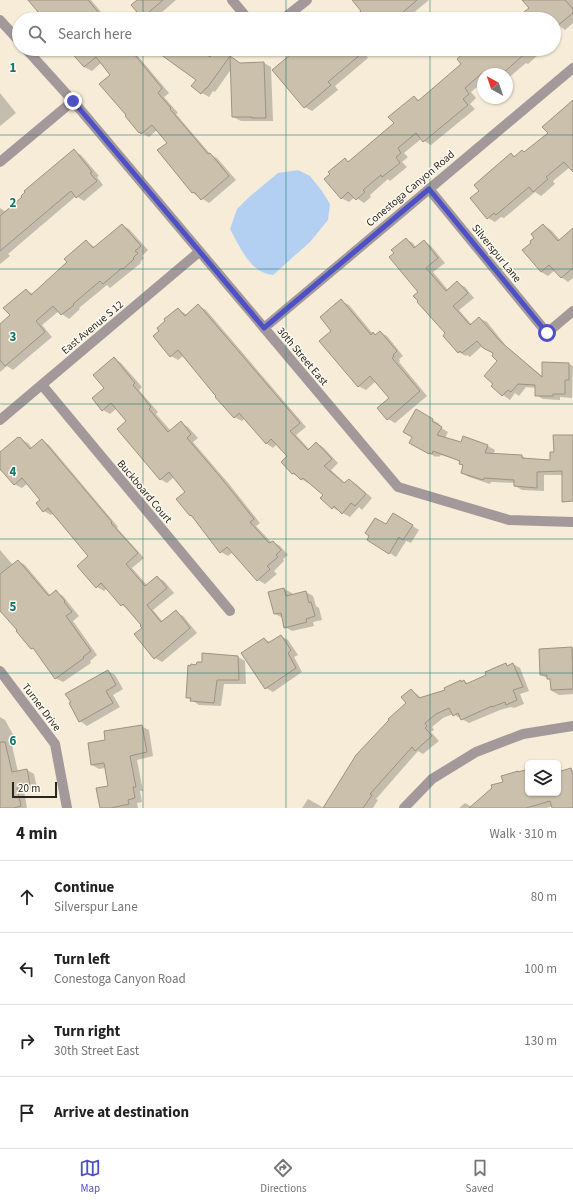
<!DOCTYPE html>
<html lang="en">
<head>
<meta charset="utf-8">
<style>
  body { margin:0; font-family:"Source Sans 3",sans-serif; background:#f2f2f2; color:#222 }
  .controls { position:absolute; right:12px; bottom:12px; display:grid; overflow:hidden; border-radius:6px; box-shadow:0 1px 3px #0004 }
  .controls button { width:36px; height:36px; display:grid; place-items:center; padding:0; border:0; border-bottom:1px solid #e0e0e0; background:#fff; color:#222; font:20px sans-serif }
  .compass { position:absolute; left:477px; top:68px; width:36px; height:36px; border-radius:50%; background:#fff; box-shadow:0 1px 3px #0004; rotate:320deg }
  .scale { position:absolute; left:12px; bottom:10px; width:45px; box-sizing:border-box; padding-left:4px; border:2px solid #2a271f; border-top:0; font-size:11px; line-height:14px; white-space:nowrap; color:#2a271f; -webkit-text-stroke:3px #fefaf1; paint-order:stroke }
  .stop { position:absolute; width:12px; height:12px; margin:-9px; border:3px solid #4e50c7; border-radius:50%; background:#fff }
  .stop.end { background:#4e50c7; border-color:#fff; box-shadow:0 1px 4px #0008 }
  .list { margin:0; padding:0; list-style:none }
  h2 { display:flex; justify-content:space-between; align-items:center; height:52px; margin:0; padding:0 16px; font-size:17px }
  h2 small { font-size:13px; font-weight:400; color:#767676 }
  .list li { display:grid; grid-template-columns:26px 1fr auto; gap:12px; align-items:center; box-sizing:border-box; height:72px; padding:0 16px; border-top:1px solid #e0e0e0 }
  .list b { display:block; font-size:15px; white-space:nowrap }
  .list p { margin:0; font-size:13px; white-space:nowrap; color:#767676 }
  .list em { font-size:13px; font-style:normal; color:#767676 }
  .icon { flex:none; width:22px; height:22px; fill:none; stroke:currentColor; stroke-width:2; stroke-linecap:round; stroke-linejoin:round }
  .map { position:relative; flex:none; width:573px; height:808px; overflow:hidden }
  .search { position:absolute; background:#fff; box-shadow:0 1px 3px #0004; left:12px; right:12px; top:12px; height:44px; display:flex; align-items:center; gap:10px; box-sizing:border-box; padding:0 14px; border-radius:22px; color:#767676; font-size:15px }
  .sheet { height:340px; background:#fff }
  nav { display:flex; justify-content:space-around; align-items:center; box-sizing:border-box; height:56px; border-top:1px solid #e0e0e0; background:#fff; font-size:11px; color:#767676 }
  nav a { display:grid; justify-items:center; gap:2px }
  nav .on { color:#4e50c7 }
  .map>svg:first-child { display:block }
  .water { fill:#b3d0f2 }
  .shadow { fill:#0003 }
  .building { fill:#cac0ac; stroke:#9d9380 }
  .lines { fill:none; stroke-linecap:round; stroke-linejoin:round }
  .minor { stroke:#a4999a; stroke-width:10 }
  .route { stroke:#4e50c7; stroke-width:5 }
  .grid { fill:none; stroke:#0f766e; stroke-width:1; stroke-opacity:0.55 }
  .labels { text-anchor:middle; stroke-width:3; stroke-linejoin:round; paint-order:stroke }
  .street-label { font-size:11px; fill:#2a271f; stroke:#fefaf1 }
  .grid-label { font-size:13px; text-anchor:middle; font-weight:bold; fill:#0f766e; stroke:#fefaf1; stroke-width:3; stroke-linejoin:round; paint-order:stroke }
</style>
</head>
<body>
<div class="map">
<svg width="573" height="808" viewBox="0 0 573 808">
  <rect width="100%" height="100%" fill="#f6ecd7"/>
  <path class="water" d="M298 170 310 176 322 191 330 204 328 220 310 242 273 275C250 273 240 247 230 229L237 209 248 198 278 173Z"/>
  <g class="shadow">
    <path d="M27 0H91L107 19H45L31 3Z"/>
    <path d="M137 0H176L161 13 168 19H145L133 5Z"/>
    <path d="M357 0H429L406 19H361L362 11Z"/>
    <path d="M526 0H573V23L565 30 557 24 554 27V19H517L530 8Z"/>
    <path d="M70 49H132L169 93 164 97 178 113 176 114 211 155 217 158 236 180 209 203 193 193 159 151 168 143 157 130 149 137 147 136 140 132 128 115 112 75 101 63 92 71 84 67Z"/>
    <path d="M158 49H199L211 58 221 50 241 64 264 63 271 67 273 121H241L233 117 232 68 215 92 213 91 209 97 202 93 197 80Z"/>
    <path d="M297 49H370L365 53 368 58 335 86 338 90 312 111 305 107Z"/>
    <path d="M470 49H533L538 55 528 64 526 63 507 79V74H483V82L471 92 476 98 470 104 475 109 431 145 421 139 404 153 408 157 402 162 407 167 390 181 388 179 370 195 371 197 364 203 355 197 349 202 341 198 345 160 349 162 395 123 414 97 420 101 463 64Z"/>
    <path d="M0 93 16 113 0 126Z"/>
    <path d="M573 102V169L570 167 553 181 555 184 541 196 535 192 504 218 501 217 495 222 488 218 480 192 511 154 516 157 525 153 549 134Z"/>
    <path d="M74 151 81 155 99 176 97 177 103 185 84 201 76 196 8 254 10 256 0 264V208L6 212Z"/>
    <path d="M122 225 129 229 148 250 142 256 144 258 140 262 141 263 110 288 107 285 79 308 80 309 69 319 62 314 59 311 42 325 52 337 13 370 7 366 0 372V326L11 316 26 290 33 294 68 262 86 241 96 248Z"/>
    <path d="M543 225 551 230 560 240 573 230V278L568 282 561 277 555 270 548 276 541 272 532 243Z"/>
    <path d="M406 239 413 243 416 248 424 241 431 246 445 263 433 272 448 290 457 283 465 287 474 298 459 310 472 325 479 318 487 322 507 347 543 377 569 364 573 366 572 398 560 397V400L543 399 536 395V388L526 387 519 396 515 393 510 400 503 395 492 386 494 384 498 361 494 353 482 346 470 357 467 355 466 356 458 352 395 253Z"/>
    <path d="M341 301 349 305 373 334 376 335 380 332 387 336 403 356 399 359 400 361 399 362 427 396 395 423 388 419 390 398 376 381 366 390 358 386 333 331Z"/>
    <path d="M199 306 206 310 306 427 296 435 310 450 317 443 324 448 338 463 331 470 346 484 349 480 356 484 372 498 362 510 359 507 350 517 333 508 324 495 310 482 308 483 293 474 282 462 289 456 277 444 273 448 266 443 245 418 242 421 234 417 183 356 178 360 171 356 161 331 178 309 187 315Z"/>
    <path d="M114 358 121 363 142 387 139 390 158 412 156 414 171 431 181 423 188 427 198 438 193 442 229 484 260 523 256 526 272 543 273 542 280 546 288 555 283 559 284 561 274 571 277 574 265 584 258 580 233 552 228 556 221 552 194 518 191 516 177 499 186 492 174 477 167 483 160 479 128 421 117 408 110 414 103 410 106 388Z"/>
    <path d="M416 411 440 424 438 426 448 432 445 438 462 443 488 446 495 450 493 455 522 456 528 460 551 461 555 453 573 436V493L563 475H544V491L522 490 515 486V483L491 482 490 484 469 477 462 473 464 466 457 460 441 455 439 457 437 456 436 457 417 447 413 437Z"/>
    <path d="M20 439 28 443 33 449 42 440 49 445 118 527 117 528 144 558 132 568 147 585 157 577 164 581 174 593 153 610 163 622 176 612 183 616 197 633 162 662 155 658 143 625 129 610 122 605 107 588 104 591 97 587 89 556 53 513 51 515 44 511 42 500 28 483 22 488 14 484 7 475 0 470V454Z"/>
    <path d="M400 518 419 530 411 543 406 541 396 557 368 540 386 525Z"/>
    <path d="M0 550 13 565 18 561 25 565 51 596 56 592 63 596 79 616 73 621 97 655 90 661 91 663 63 682 55 678 36 651 32 648 19 630 0 609Z"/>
    <path d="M284 589 292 593V595L306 592 313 596 316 606 319 608 322 620 313 622 314 626 292 631 285 627 283 618 275 614 270 592Z"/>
    <path d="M281 636 288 640 298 655 294 657 302 672 273 692 266 688 264 639 270 642Z"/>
    <path d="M572 648 573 649V694L559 695 552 691 551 680 541 675V650Z"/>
    <path d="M203 654 238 657 245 661 246 684H224L221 706 199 705 187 697 197 666 202 663Z"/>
    <path d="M506 664 509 666 513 664 520 668 529 691 520 694 524 704 514 708 511 707 500 710 469 723 453 714 443 718 432 727 434 730 431 732 439 741 423 754 418 751 376 799 378 800 373 808H302L308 799 324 808 407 703 411 690 418 695 422 699 447 691 461 682 464 681 469 684Z"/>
    <path d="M108 671 115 675 123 689 113 695 120 707 87 726 80 721Z"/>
    <path d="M0 717 5 720 15 738 11 741 18 772 27 770 34 774 37 788 24 791 27 808H0Z"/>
    <path d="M141 726 149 730 153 756 137 760 143 791H140L142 802 137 803 138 808H101L109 786 105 768 99 769 92 765 106 741Z"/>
    <path d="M570 769 573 770V808H553V806L547 808H459L465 803 472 807 504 782 525 771 528 773V793H558V770L560 772Z"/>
  </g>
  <g class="building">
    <path d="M28 0H88L104 19H44Z"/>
    <path d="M137 0H163L142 18 131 5Z"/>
    <path d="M352 0H417L395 19H351L361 11Z"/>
    <path d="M522 0H565L573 9V13L557 26 554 22V19H515L529 8Z"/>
    <path d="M68 49H130L162 88 158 93 171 108 170 109 208 154 210 153 229 176 201 200 194 192 192 193 158 151 157 150 167 143 152 125 141 134 140 132 139 133 125 116 126 115 99 84 110 75 96 57 84 67Z"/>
    <path d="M153 49H199L210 57 216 49H220L230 56 207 88H206L201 94 191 86 196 80Z"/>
    <path d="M297 49H367L328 82 331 85 304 108 272 70Z"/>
    <path d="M468 49H530L502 74H482V73L465 88 469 94 463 99 468 105 423 142 416 133 398 148 401 153 396 157 400 163 382 177 381 175 363 190 365 192 356 200 348 192 341 199 324 179 330 174 328 172 345 158 348 162 394 123 388 117 414 96 418 101 461 64 457 59Z"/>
    <path d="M230 56 240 63 264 62 266 118H252V117H232Z"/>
    <path d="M573 100V172L564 162 546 177 548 179 533 192 529 187 496 215 494 213 487 219 470 198 479 191 474 185 511 153 514 157 522 150 524 152 548 133 542 127Z"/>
    <path d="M74 149 92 172 90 173 97 181 76 198 71 191 0 251V216L22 197 21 196 25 192 24 191Z"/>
    <path d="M122 224 141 246 135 251 138 253 133 258 134 259 123 269 122 268 103 284 100 281 73 304 74 305 61 315 53 306 36 321 45 332 5 366 0 360V324L10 315 3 308 26 289 31 295 67 262 64 259 86 240 93 248Z"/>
    <path d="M543 224 558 241 573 228V268L561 278 549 265 541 272 522 250 531 243 530 241 534 238 531 234Z"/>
    <path d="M406 238 414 248 424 240 438 258 426 268 446 291 457 281 468 293 453 306 470 325 479 317 500 341 542 377V362L569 363V380H565V394H553V396H535V385L518 384 511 392 508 390 502 396 491 386 493 384 484 376 497 361 492 356 493 353 483 348 477 341 462 353 460 351 458 353 443 336 445 333 417 302 418 301 413 296 418 292 389 257 394 253 391 250Z"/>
    <path d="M341 299 371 335 373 332 375 335 380 331 397 351 393 355 394 356 392 358 420 391 387 420 377 408 389 398 370 376 358 387 319 341 331 331 320 317Z"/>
    <path d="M198 304 300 423 290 431 308 450 316 442 332 459 324 466 344 483 349 479 366 494 355 506 351 503 342 514 334 506 332 509 320 498 323 495 303 478 301 480 294 473 292 474 281 462 287 456 271 439 266 444 239 413 234 418 215 397 216 396 214 394 178 350 170 357 153 336 159 331 157 328 165 321 164 319 178 308 185 316Z"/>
    <path d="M114 357 135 383 133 385 151 407 149 409 168 432 181 421 191 434 187 438 222 479 254 519 250 522 269 543 273 541 281 550 276 555 278 557 267 566 270 569 257 581 227 547 220 553 191 515 190 516 176 499 185 492 169 472 160 480 117 429 126 421 111 403 102 411 92 398 104 388 93 375Z"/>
    <path d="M416 409 433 419 432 421 442 427 437 435 461 442 463 436 488 445 485 453 522 455V458L550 460V452H554L553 435H573V501L562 502V471L537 472V488L514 486V480L484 478 483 480 461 473 463 465 459 464 460 461 433 451 432 454 429 453V454L409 443 412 437 403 432Z"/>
    <path d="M18 437 19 438 20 437 30 449 42 439 112 522 111 523 138 553 126 564 145 586 157 576 167 588 147 605 161 622 176 610 190 628 154 659 134 634 142 628 140 626 141 625 123 604 121 606 102 584 101 583 96 588 77 566 88 556 48 508 43 512 36 503 40 500 22 478 14 485 0 469V452Z"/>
    <path d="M393 513 413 525 403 540 399 537 389 554 367 540 369 536 365 533 375 518 386 524Z"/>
    <path d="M18 560 47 594 49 596 56 590 65 601 64 602 72 612 66 616 91 651 83 657 84 658 55 679 33 648 31 649 16 631 17 630 0 611V574Z"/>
    <path d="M284 588 286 596 306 591 309 603 311 602 315 616 306 619 307 622 284 628 281 613 274 614 268 592Z"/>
    <path d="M281 635 291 650 288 653 296 668 265 689 241 653 264 638 268 643Z"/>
    <path d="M572 647 573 689 551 690 550 679H547V675H540L539 649Z"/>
    <path d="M202 653 238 656 239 680H217L214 703 190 701 191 698H186L188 665 190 666 191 664 196 665 197 662H202Z"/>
    <path d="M506 663 507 666 513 663 523 687 513 690 517 700 506 705 505 702 492 707V706L461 720 458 713 453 716 449 708 436 714 425 723 427 726 425 728 432 736 415 751 412 747 370 794 372 795 363 808H323L356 755 389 720 388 719 406 703 401 697 411 689 419 698 445 690 444 688 461 680V682L464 680 466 684 486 675 485 672Z"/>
    <path d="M108 670 116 685 106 691 113 703 79 722 69 703 71 702 65 694Z"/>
    <path d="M142 725 147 752 130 756 136 787H133L135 798 128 800 129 804 111 808H100L96 788 108 786 104 763 91 765 88 743 105 740 104 731Z"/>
    <path d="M0 742H5L12 772 27 769 30 785 17 788 21 806 14 808H0Z"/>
    <path d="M571 768 573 776V808H552L550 801 526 808H469L492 788 491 785 503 782 501 776 518 771V772L525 770 528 781V793H558V772Z"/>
  </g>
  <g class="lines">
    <g class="minor">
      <path d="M232 0 248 19"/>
      <path d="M283 19 307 0"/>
      <path d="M0 20 19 41"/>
      <path d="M26 49 73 101 398 487 509 520 573 522"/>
      <path d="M0 162 73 101"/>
      <path d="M429 189 547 333 573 311"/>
      <path d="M264 328 573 68"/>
      <path d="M42 385 230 611"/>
      <path d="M0 420 199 252"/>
      <path d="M0 671 55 744 67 808"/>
      <path d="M404 808 432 779 476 752 523 734 573 726"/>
    </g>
  </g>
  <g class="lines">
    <path class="route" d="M73 101 264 328 429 189 547 333"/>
  </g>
  <path class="grid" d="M143 0V19M286 0V19M430 0V19M143 49V808M286 49V808M430 49V808M0 135H573M0 269H573M0 404H573M0 539H573M0 673H573"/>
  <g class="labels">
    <g class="street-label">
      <text transform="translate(410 188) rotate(-40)" y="4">Conestoga Canyon Road</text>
      <text transform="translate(497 253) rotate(51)" y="4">Silverspur Lane</text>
      <text transform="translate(92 327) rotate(-40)" y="4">East Avenue S 12</text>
      <text transform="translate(303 356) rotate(50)" y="4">30th Street East</text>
      <text transform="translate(145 491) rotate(50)" y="4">Buckboard Court</text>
      <text transform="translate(42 707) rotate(53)" y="4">Turner Drive</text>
    </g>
  </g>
  <g class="grid-label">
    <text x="13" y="72">1</text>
    <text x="13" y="207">2</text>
    <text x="13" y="341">3</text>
    <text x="13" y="476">4</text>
    <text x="13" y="611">5</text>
    <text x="13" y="745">6</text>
  </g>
</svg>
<div class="controls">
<button><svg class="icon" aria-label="layers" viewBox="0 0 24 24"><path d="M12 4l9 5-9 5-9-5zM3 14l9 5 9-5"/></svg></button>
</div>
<svg class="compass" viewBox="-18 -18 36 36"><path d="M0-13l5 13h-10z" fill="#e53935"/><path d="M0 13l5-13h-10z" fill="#767676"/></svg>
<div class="scale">20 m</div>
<div class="stop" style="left:547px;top:333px"></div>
<div class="stop end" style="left:73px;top:101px"></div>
<div class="search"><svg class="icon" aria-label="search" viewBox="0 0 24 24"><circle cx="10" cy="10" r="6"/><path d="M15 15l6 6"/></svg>Search here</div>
</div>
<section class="sheet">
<h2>4 min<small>Walk · 310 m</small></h2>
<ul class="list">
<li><svg class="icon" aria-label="ahead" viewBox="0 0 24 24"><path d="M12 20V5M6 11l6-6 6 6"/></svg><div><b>Continue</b><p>Silverspur Lane</p></div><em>80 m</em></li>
<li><svg class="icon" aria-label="left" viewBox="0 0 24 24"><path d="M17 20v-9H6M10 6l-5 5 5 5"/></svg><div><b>Turn left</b><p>Conestoga Canyon Road</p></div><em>100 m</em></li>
<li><svg class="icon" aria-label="right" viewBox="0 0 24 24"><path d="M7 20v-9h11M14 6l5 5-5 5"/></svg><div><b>Turn right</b><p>30th Street East</p></div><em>130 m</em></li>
<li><svg class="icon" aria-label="arrive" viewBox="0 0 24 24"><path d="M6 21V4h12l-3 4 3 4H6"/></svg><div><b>Arrive at destination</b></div></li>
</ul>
</section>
<nav>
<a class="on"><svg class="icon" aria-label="map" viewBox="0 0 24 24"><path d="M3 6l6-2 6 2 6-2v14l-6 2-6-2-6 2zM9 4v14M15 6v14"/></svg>Map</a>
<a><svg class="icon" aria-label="directions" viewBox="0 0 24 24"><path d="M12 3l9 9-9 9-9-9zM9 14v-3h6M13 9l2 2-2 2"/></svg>Directions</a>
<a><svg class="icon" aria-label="saved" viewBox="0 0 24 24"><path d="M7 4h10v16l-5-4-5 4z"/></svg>Saved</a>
</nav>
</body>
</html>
